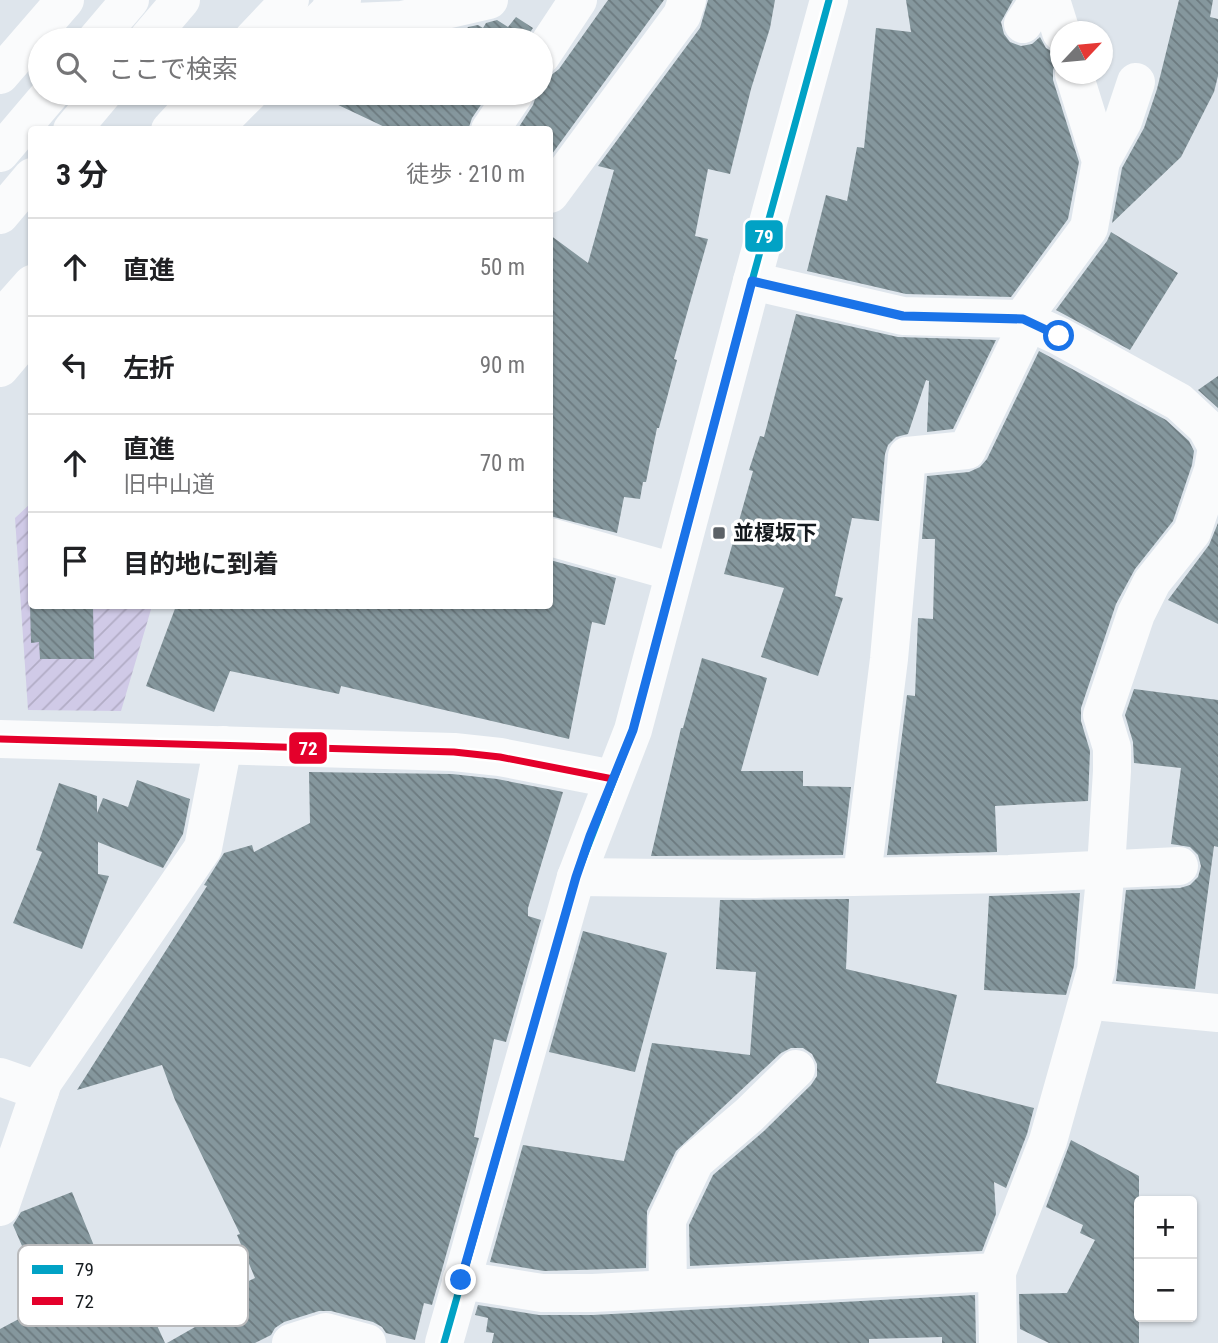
<!DOCTYPE html>
<html lang="ja">
<head>
<meta charset="utf-8">
<style>
  body { margin:0; font-family:"Roboto Condensed","Noto Sans JP",sans-serif; background:#f6f6f6; color:#202124 }
  .controls { position:absolute; right:21px; bottom:21px; display:grid; overflow:hidden; border-radius:7px; box-shadow:0 2px 5px #0004 }
  .controls button { width:63px; height:63px; display:grid; place-items:center; padding:0; border:0; border-bottom:2px solid #e0e0e0; background:#fff; color:#202124; font:35px sans-serif }
  .compass { position:absolute; left:1050px; top:21px; width:63px; height:63px; border-radius:50%; background:#fff; box-shadow:0 2px 5px #0004; rotate:64deg }
  .stop { position:absolute; width:21px; height:21px; margin:-16px; border:5px solid #1a73e8; border-radius:50%; background:#fff }
  .stop.end { background:#1a73e8; border-color:#fff; box-shadow:0 2px 7px #0008 }
  .list { margin:0; padding:0; list-style:none }
  h2 { display:flex; justify-content:space-between; align-items:center; height:91px; margin:0; padding:0 28px; font-size:30px }
  h2 small { font-size:23px; font-weight:400; color:#757577 }
  .list li { display:grid; grid-template-columns:46px 1fr auto; gap:21px; align-items:center; box-sizing:border-box; height:98px; padding:0 28px; border-top:2px solid #e0e0e0 }
  .list b { display:block; font-size:26px; white-space:nowrap }
  .list p { margin:0; font-size:23px; white-space:nowrap; color:#757577 }
  .list em { font-size:23px; font-style:normal; color:#757577 }
  .icon { flex:none; width:38px; height:38px; fill:none; stroke:currentColor; stroke-width:2; stroke-linecap:round; stroke-linejoin:round }
  .map { position:relative; flex:none; width:1218px; height:1343px; overflow:hidden }
  .search { position:absolute; background:#fff; box-shadow:0 2px 5px #0004; left:28px; top:28px; width:525px; height:77px; display:flex; align-items:center; gap:18px; box-sizing:border-box; padding:0 24px; border-radius:38px; color:#757577; font-size:26px }
  .panel { position:absolute; background:#fff; box-shadow:0 2px 5px #0004; left:28px; top:126px; width:525px; height:483px; border-radius:7px }
  .map>svg:first-child { display:block }
  .garden { fill:url(#garden-furrows) }
  .building { fill:url(#building-back-hatch) }
  .lines { fill:none; stroke-linecap:round; stroke-linejoin:round }
  .minor { stroke:#fafbfc; stroke-width:38 }
  .highway { stroke:#fafbfc; stroke-width:38 }
  .bus-1-casing { stroke:#fff; stroke-width:12 }
  .bus-2-casing { stroke:#fff; stroke-width:12 }
  .bus-1 { stroke:#01a2c5; stroke-width:7 }
  .bus-2 { stroke:#e4002b; stroke-width:7 }
  .route { stroke:#1a73e8; stroke-width:9 }
  .poi-dot { fill:#5b6166; stroke:#fff; stroke-width:2.5 }
  .labels { text-anchor:middle; stroke-width:7; stroke-linejoin:round; paint-order:stroke }
  .poi-label { font-size:21px; font-weight:bold; fill:#151a1e; stroke:#fff; text-anchor:start }
  .key { fill:#fff; stroke:#b9babc; stroke-width:2 }
  .key-label { font-size:19px; fill:#151a1e }
  .line-badge { stroke:#fff; stroke-width:2.5 }
  .badge-label { font-size:19px; text-anchor:middle; font-weight:bold; fill:#fff }
</style>
</head>
<body>
<div class="map">
<svg width="1218" height="1343" viewBox="0 0 1218 1343">
  <defs>
    <pattern id="garden-furrows" width="10" height="10" patternUnits="userSpaceOnUse" patternTransform="scale(1.75)"><rect width="10" height="10" fill="#d0cae7"/><path d="M-1 1l2-2M0 10L10 0M9 11l2-2" fill="none" stroke="#b2adc6"/></pattern>
    <pattern id="building-back-hatch" width="6" height="6" patternUnits="userSpaceOnUse" patternTransform="scale(1.75)"><rect width="6" height="6" fill="#85979d"/><path d="M-1 5l2 2M0 0l6 6M5-1l2 2" fill="none" stroke="#6c7a7f"/></pattern>
  </defs>
  <rect width="100%" height="100%" fill="#dee5ec"/>
  <path class="garden" d="M31 503 32 606H152L121 711 28 710 15 518Z"/>
  <g class="building">
    <path d="M608 0H664L552 154 550 153V130H517L533 105 537 93H541V78L550 76 559 69Z"/>
    <path d="M708 0H775L770 28 751 89 730 174 708 169 695 236 708 239 674 359 677 360 659 428H657L646 482H643L640 499 624 497 617 533 550 516V235L588 263 614 170 598 166 700 28Z"/>
    <path d="M906 0H1013L1001 22 1004 34 1010 42 1021 46 1032 44 1040 37 1046 48 1053 52 1056 62 1053 70V80L1079 162 1068 219 1011 297 906 294 807 271 826 195 847 201 857 147 864 148 876 28 911 32Z"/>
    <path d="M1179 0H1213L1210 17 1218 19V76L1214 92 1181 157 1112 223 1122 168 1144 128 1157 89Z"/>
    <path d="M516 17 533 28 525 40H459L468 27 478 25 483 28 486 23 497 20 508 27Z"/>
    <path d="M313 93H489L472 118 468 130H391Z"/>
    <path d="M1111 232 1178 273 1130 350 1056 310 1107 241Z"/>
    <path d="M796 314 898 337 996 340 953 429 927 432 929 381 926 380 908 434 896 437 888 445 885 454 879 521 852 518 835 596 843 598 818 676 761 657 784 588 724 574 753 471 749 470 760 436 764 437Z"/>
    <path d="M1039 351 1166 420 1189 441 1194 451 1192 465 1173 521 1135 569 1116 604 1081 708V721L1090 751 1088 801 995 806 997 852 887 855 907 695 915 696 918 618 933 619 935 539H922L927 476 969 472 980 467 987 459Z"/>
    <path d="M1218 376V408L1198 390Z"/>
    <path d="M1218 523V624L1168 600 1209 545Z"/>
    <path d="M550 560 616 578 605 625 592 622 569 739 341 686 339 694 230 671 214 712 146 686 176 606H550Z"/>
    <path d="M30 606H93L94 659H40L39 642 31 643Z"/>
    <path d="M702 658 767 678 741 771H803V786L851 787 843 855 651 856 681 728H683Z"/>
    <path d="M1134 689 1218 700V847L1214 846 1195 989 1116 981 1126 890 1180 888 1190 885 1198 877 1201 866 1198 855 1190 847 1171 844 1181 768 1134 763 1133 742 1125 715Z"/>
    <path d="M309 772 452 774 497 779 563 792 528 908V916L541 920 506 1042 494 1039 474 1137 479 1138 432 1305 424 1303 415 1340 386 1333 382 1327 373 1322 331 1311H319L284 1322 275 1328 271 1335 255 1343H167L230 1307 223 1293 255 1278 237 1235 240 1234 175 1100 162 1065 77 1090 207 886 204 885 224 853 252 845 254 852 310 823Z"/>
    <path d="M137 780 190 799 183 834 163 868 98 842V874L109 876 82 949 13 923 42 852 36 850 59 783 97 796V813L103 798 128 807Z"/>
    <path d="M1080 893 1074 966 1066 995 984 990 989 896Z"/>
    <path d="M849 899 846 969 957 995 936 1083 1034 1108 1027 1134 1006 1188 994 1182 996 1214 982 1251 690 1266 689 1225 713 1175 764 1131 811 1085 817 1076V1064L812 1054 803 1048H791L781 1053 676 1151 647 1211 646 1268 544 1271 490 1262 523 1145 624 1161 652 1043 750 1055 756 972 716 969 720 900Z"/>
    <path d="M583 931 667 953 635 1072 549 1052Z"/>
    <path d="M1071 1140 1139 1176V1343H1049L1020 1329 1019 1294 1067 1293 1095 1240 1080 1233 1083 1225 1046 1207Z"/>
    <path d="M72 1192 106 1275 129 1264 165 1343H0V1329L47 1304 13 1225 21 1212Z"/>
    <path d="M975 1295 976 1343H942V1337L869 1339V1343H492L494 1333 486 1332 488 1318 475 1315 478 1305 539 1315H593Z"/>
  </g>
  <g class="lines">
    <g class="minor">
      <path d="M1051 0 1061 32"/>
      <path d="M330 10 355 22 402 20 489 0"/>
      <path d="M1023 24 1039 0"/>
      <path d="M541 56 578 0"/>
      <path d="M490 130 515 93"/>
      <path d="M1101 161 1123 121 1136 82"/>
      <path d="M550 194 682 15 687 0"/>
      <path d="M752 281 903 316 1022 319 1059 336 1179 402 1206 427 1217 447 1213 470 1192 532 1152 582 1136 614 1102 715 1112 748V771L1106 868 1096 970 1048 1141 997 1272"/>
      <path d="M550 537 674 572"/>
      <path d="M0 739 454 752 500 757 613 779"/>
      <path d="M862 876 889 659 907 456 967 450 1020 340 1022 319 1089 228 1101 161 1074 74"/>
      <path d="M576 877 755 879 1009 874 1179 866"/>
      <path d="M1090 995 1104 1002 1218 1013"/>
      <path d="M0 1077 40 1091"/>
      <path d="M0 1207 43 1082 203 848 223 745"/>
      <path d="M461 1280 542 1293H593L997 1272 998 1343"/>
      <path d="M668 1288 667 1220 695 1161 749 1115 796 1069"/>
      <path d="M291 1343 326 1332 367 1343"/>
      <path d="M444 1343 576 877 633 730 752 281 829 0"/>
    </g>
    <g class="highway">
      <path d="M96 40 130 0"/>
      <path d="M147 40 181 0"/>
      <path d="M252 40 290 0"/>
      <path d="M300 40 342 0"/>
      <path d="M0 75 65 0"/>
      <path d="M72 130 103 93"/>
      <path d="M170 130 204 93"/>
      <path d="M212 130 249 93"/>
      <path d="M0 153 51 93"/>
      <path d="M0 215 32 177"/>
      <path d="M0 320 32 284"/>
      <path d="M0 368 32 330"/>
    </g>
    <defs>
      <path id="bus-1" d="M444 1343 576 877 633 730 752 281 829 0"/>
      <path id="bus-2" d="M0 739 454 752 500 757 613 779"/>
    </defs>
    <use href="#bus-1" class="bus-1-casing"/>
    <use href="#bus-2" class="bus-2-casing"/>
    <use href="#bus-1" class="bus-1"/>
    <use href="#bus-2" class="bus-2"/>
  </g>
  <g class="lines">
    <path class="route" d="M461 1280 576 877 590 836 633 730 752 281 903 316 1023 319 1059 336"/>
  </g>
  <rect class="poi-dot" x="712" y="526" width="14" height="14" rx="3.5"/>
  <g class="labels">
    <g class="poi-label">
      <text x="733" y="540">並榎坂下</text>
    </g>
  </g>
  <rect x="18" y="1245" width="230" height="81" rx="10" class="key"/>
  <rect x="32" y="1265" width="31" height="9" fill="#01a2c5"/>
  <rect x="32" y="1297" width="31" height="8" fill="#e4002b"/>
  <g class="key-label">
    <text x="75" y="1276">79</text>
    <text x="75" y="1308">72</text>
  </g>
  <g class="line-badge">
    <rect x="744" y="219" width="40" height="34" rx="7" fill="#01a2c5"/>
    <rect x="288" y="731" width="40" height="34" rx="7" fill="#e4002b"/>
  </g>
  <g class="badge-label">
    <text x="764" y="243">79</text>
    <text x="308" y="755">72</text>
  </g>
</svg>
<div class="controls">
<button>+</button>
<button>−</button>
</div>
<svg class="compass" viewBox="-18 -18 36 36"><path d="M0-13l5 13h-10z" fill="#e53935"/><path d="M0 13l5-13h-10z" fill="#757577"/></svg>
<div class="stop" style="left:1059px;top:336px"></div>
<div class="stop end" style="left:461px;top:1280px"></div>
<div class="search"><svg class="icon" aria-label="search" viewBox="0 0 24 24"><circle cx="10" cy="10" r="6"/><path d="M15 15l6 6"/></svg>ここで検索</div>
<section class="panel">
<h2>3 分<small>徒歩 · 210 m</small></h2>
<ul class="list">
<li><svg class="icon" aria-label="ahead" viewBox="0 0 24 24"><path d="M12 20V5M6 11l6-6 6 6"/></svg><div><b>直進</b></div><em>50 m</em></li>
<li><svg class="icon" aria-label="left" viewBox="0 0 24 24"><path d="M17 20v-9H6M10 6l-5 5 5 5"/></svg><div><b>左折</b></div><em>90 m</em></li>
<li><svg class="icon" aria-label="ahead" viewBox="0 0 24 24"><path d="M12 20V5M6 11l6-6 6 6"/></svg><div><b>直進</b><p>旧中山道</p></div><em>70 m</em></li>
<li><svg class="icon" aria-label="arrive" viewBox="0 0 24 24"><path d="M6 21V4h12l-3 4 3 4H6"/></svg><div><b>目的地に到着</b></div></li>
</ul>
</section>
</div>
</body>
</html>
